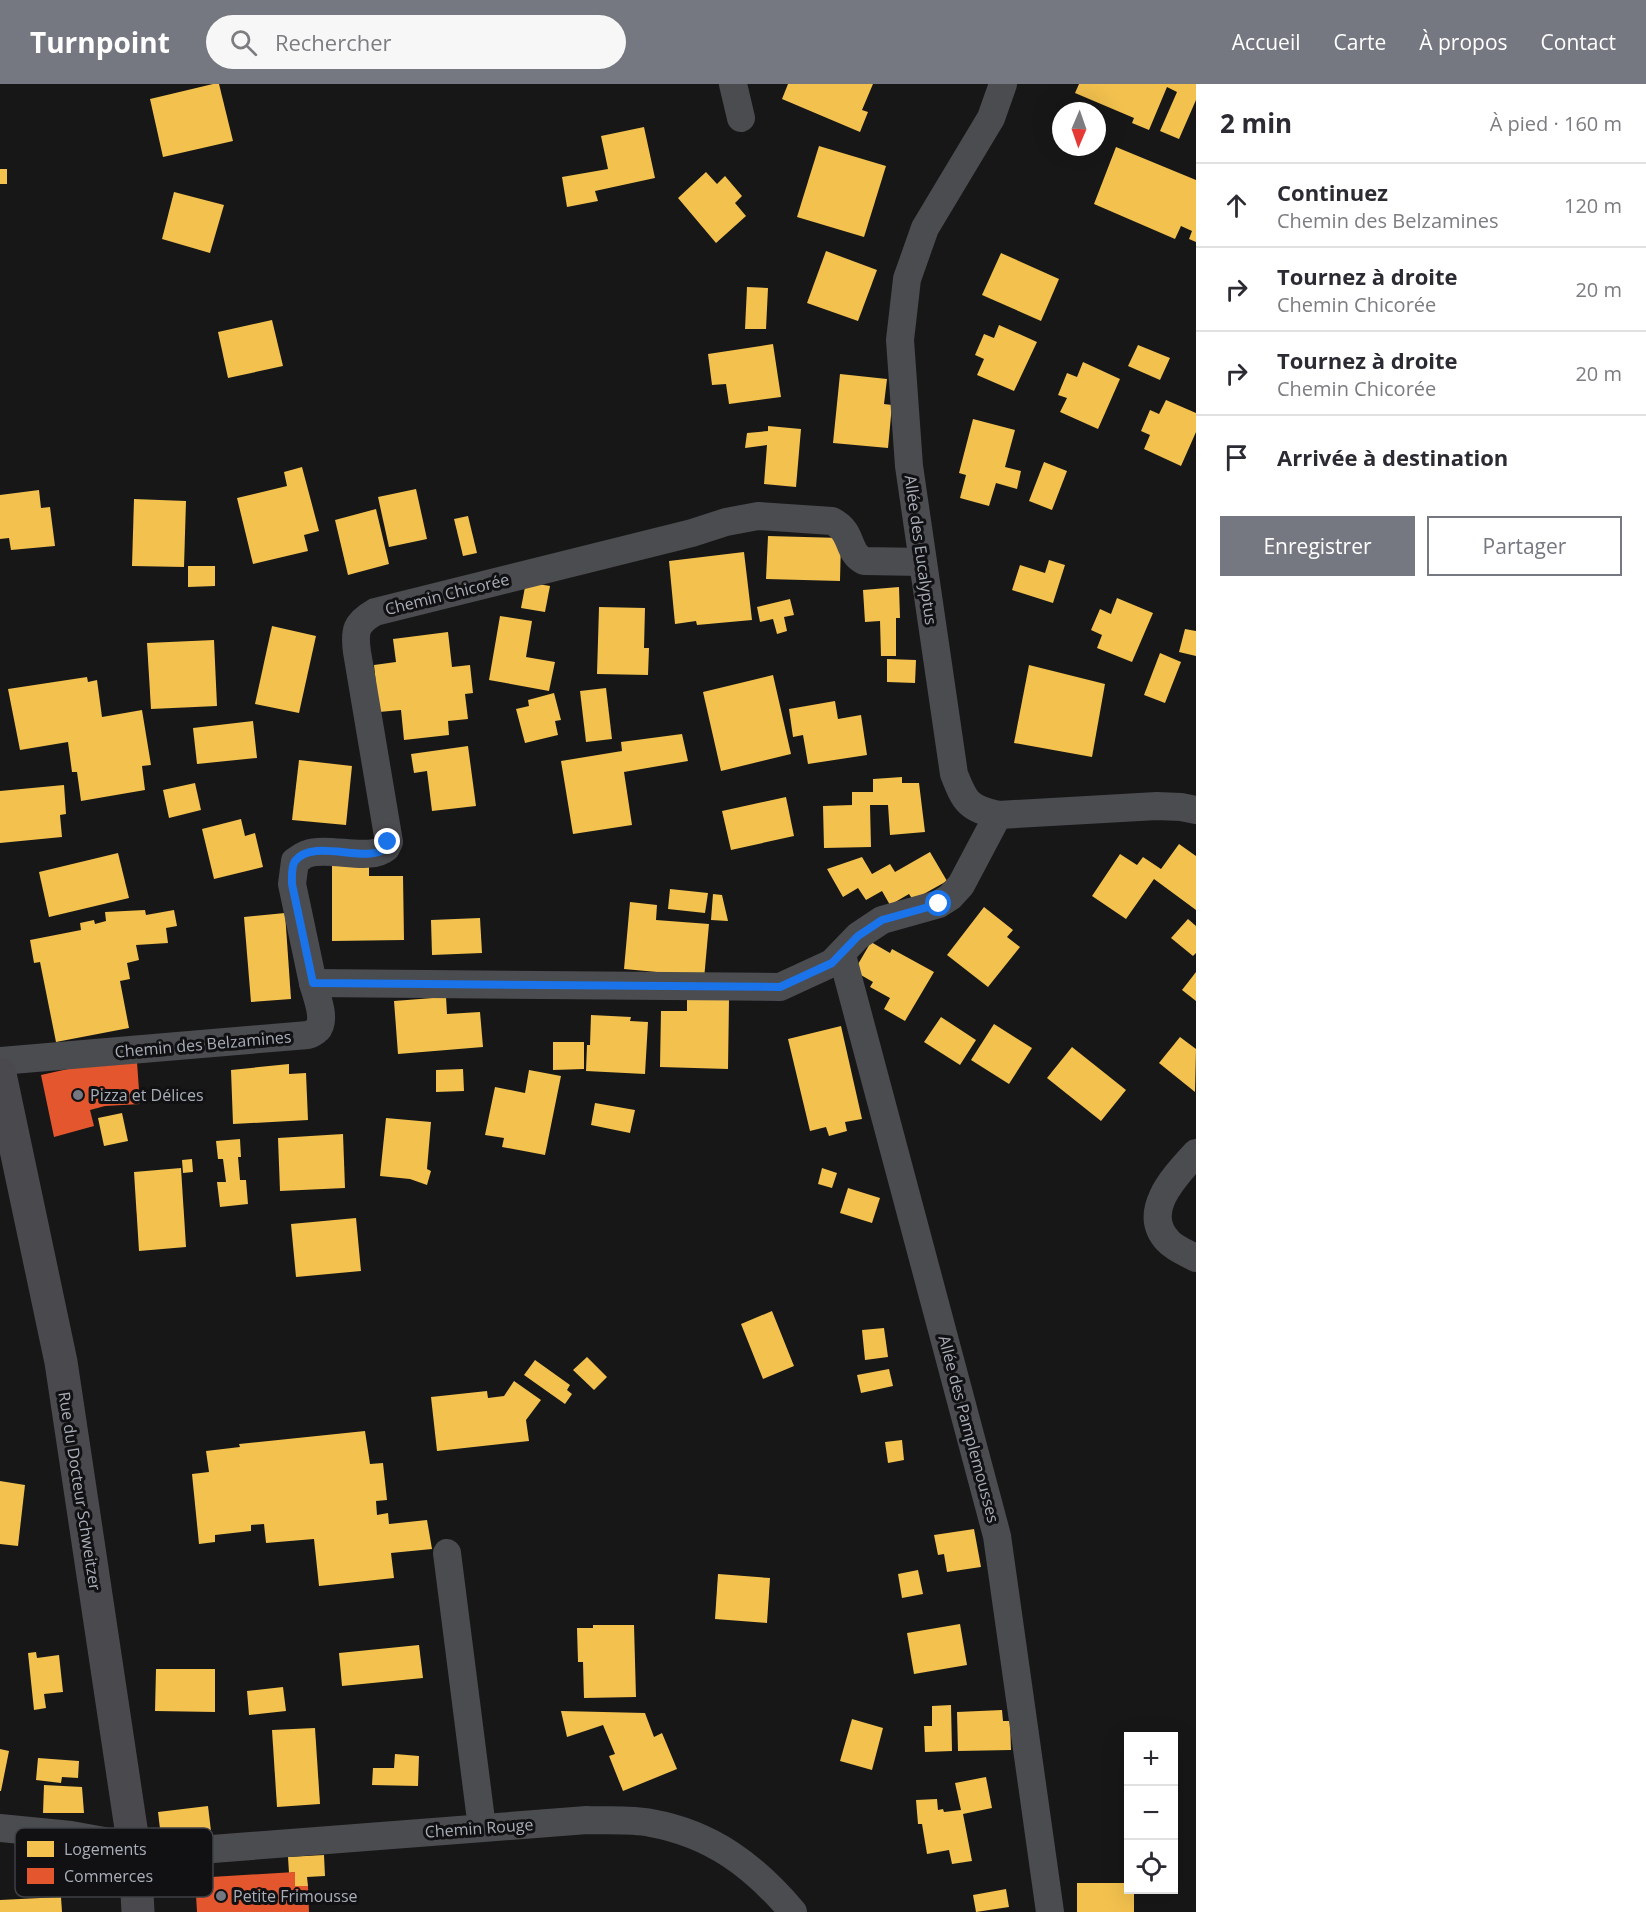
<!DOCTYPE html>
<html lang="fr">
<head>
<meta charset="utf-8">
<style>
  body { margin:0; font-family:"Open Sans",sans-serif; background:#f7f7f7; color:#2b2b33 }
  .controls { position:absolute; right:18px; bottom:18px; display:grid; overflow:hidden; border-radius:0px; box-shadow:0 6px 24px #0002 }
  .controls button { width:54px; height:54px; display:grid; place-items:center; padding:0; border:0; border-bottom:2px solid #e1e1e2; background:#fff; color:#2b2b33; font:30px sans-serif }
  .compass { position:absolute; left:1052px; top:18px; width:54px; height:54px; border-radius:50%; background:#fff; box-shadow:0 6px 24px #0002; rotate:182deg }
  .stop { position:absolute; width:18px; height:18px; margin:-14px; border:4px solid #1a73e8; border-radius:50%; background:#fff }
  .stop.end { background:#1a73e8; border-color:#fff; box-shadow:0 2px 6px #0008 }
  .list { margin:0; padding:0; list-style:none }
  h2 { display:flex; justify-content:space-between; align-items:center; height:78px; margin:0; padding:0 24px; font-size:26px }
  h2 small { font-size:20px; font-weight:400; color:#7c7c81 }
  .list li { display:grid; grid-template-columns:39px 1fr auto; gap:18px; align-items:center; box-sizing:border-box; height:84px; padding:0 24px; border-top:2px solid #e1e1e2 }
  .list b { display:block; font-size:22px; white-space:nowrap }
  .list p { margin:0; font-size:20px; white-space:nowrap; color:#7c7c81 }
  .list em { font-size:20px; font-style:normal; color:#7c7c81 }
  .actions { display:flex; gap:12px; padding:18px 24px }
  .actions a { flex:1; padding:14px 0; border:2px solid #757880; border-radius:0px; text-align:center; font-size:21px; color:#757880 }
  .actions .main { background:#757880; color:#fff }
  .icon { flex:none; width:33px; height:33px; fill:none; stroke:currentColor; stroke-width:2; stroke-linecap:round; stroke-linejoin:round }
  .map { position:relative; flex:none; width:1196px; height:1828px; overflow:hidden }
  header { display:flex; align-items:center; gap:36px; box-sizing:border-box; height:84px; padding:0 30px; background:#757880; color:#fff }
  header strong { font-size:28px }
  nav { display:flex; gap:33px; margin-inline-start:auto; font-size:21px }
  .search { width:420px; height:54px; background:#f7f7f7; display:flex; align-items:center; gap:15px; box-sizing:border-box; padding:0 21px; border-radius:33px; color:#7c7c81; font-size:22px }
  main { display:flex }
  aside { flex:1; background:#fff }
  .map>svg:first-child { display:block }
  .homes { fill:#f2c14e }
  .shops { fill:#e4572e }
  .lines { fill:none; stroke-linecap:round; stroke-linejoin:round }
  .street { stroke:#4b4c50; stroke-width:28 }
  .secondary { stroke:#4a4a4e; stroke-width:33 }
  .route { stroke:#1a73e8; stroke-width:8 }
  .poi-dot { fill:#757880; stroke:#111113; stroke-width:2 }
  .labels { text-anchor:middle; stroke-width:6; stroke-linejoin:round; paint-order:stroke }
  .street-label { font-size:16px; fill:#a8adb8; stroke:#111113 }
  .poi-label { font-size:16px; fill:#a8adb8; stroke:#111113; text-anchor:start }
  .key { fill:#111113; stroke:#3e4045; stroke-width:1.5 }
  .key-label { font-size:16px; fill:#a8adb8 }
</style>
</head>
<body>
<header>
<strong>Turnpoint</strong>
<div class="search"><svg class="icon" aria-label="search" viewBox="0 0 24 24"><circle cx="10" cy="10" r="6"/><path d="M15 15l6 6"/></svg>Rechercher</div>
<nav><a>Accueil</a><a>Carte</a><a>À propos</a><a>Contact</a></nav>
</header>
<main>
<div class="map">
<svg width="1196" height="1828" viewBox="0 0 1196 1828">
  <rect width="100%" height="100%" fill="#171717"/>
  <g class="homes">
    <path d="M213 0H219L233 57 163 73 150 15Z"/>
    <path d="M788 0H873L862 26 868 28 860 48 782 15Z"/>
    <path d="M1079 0H1196V16L1179 55 1160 47 1177 8 1167 3 1149 46 1132 39 1134 34 1075 9Z"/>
    <path d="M644 43 655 94 595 107 598 117 567 123 562 93 608 85 601 52Z"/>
    <path d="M819 62 886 82 864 153 797 133Z"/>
    <path d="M1116 63 1196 96V158L1189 155 1192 147 1181 142 1175 155 1094 120Z"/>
    <rect x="0" y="85" width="7" height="15"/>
    <path d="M706 88 717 100 725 92 742 112 735 119 746 132 716 159 678 114Z"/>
    <path d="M174 108 224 121 210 169 162 155Z"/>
    <path d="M826 167 877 186 858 237 807 219Z"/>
    <path d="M1001 169 1059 195 1041 237 982 211Z"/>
    <path d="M747 203 768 204 766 245H745Z"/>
    <path d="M272 236 283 282 228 294 218 248Z"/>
    <path d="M999 241 1037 258 1014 307 977 291 984 275 975 271 984 250 994 254Z"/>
    <path d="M773 260 781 313 729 320 726 300 712 301 708 270Z"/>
    <path d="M1138 261 1170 274 1160 296 1128 282Z"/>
    <path d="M1083 278 1120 295 1098 345 1060 328 1067 314 1058 311 1067 289 1077 293Z"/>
    <path d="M840 290 887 295 884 320 892 321 888 364 833 359Z"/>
    <path d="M1166 316 1196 329V348L1181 382 1144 365 1150 351 1141 347 1150 326 1159 330Z"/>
    <path d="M973 335 1015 346 1005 383 1021 387 1017 405 996 399 989 422 960 414 966 391 959 389Z"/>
    <path d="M768 342 801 345 796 403 764 400 767 361 745 364 747 349 768 347Z"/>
    <path d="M1044 378 1067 387 1052 426 1029 417Z"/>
    <path d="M302 383 319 447 304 451 308 467 253 480 237 414 287 402 284 388Z"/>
    <path d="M416 405 427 455 389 463 378 413Z"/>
    <path d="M39 406 41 424 50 423 55 462 11 466 9 454 0 455V411Z"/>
    <path d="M134 415 186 417 184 483 132 482Z"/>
    <path d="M376 425 389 480 348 491 335 436Z"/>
    <path d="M468 432 477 469 463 472 454 435Z"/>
    <path d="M768 452 841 454 840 497 766 495Z"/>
    <path d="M744 468 752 536 697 541 696 537 675 540 669 477Z"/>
    <path d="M1049 476 1065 481 1053 519 1012 506 1020 481 1045 489Z"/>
    <path d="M188 482H215V502L188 503Z"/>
    <path d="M526 498 550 502 545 528 521 524Z"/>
    <path d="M899 503 900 534H896V572H881L880 537 865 538 863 506Z"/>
    <path d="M1117 514 1153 529 1132 578 1097 564 1102 551 1091 546 1100 525 1111 530Z"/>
    <path d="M790 515 794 531 784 533 787 547 777 550 773 535 760 538 757 523Z"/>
    <path d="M599 523 645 524 644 564H649L648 591 597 590Z"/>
    <path d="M500 532 532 537 526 573 555 578 549 607 489 596Z"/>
    <path d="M272 542 316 552 299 629 255 620Z"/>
    <path d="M1185 545 1196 547V572L1179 568Z"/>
    <path d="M448 548 452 583 470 581 473 609 465 610 468 635 448 637 449 651 404 656 401 626 379 628 374 581 396 578 393 555Z"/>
    <path d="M214 556 217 622 151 625 147 559Z"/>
    <path d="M1160 569 1181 578 1165 619 1144 611Z"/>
    <path d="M887 575 916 576 915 599 887 598Z"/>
    <path d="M1029 581 1105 600 1092 673 1014 659Z"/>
    <path d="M773 591 791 670 721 687 703 608Z"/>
    <path d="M87 593 88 598 97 596 102 633 142 626 151 681 142 682 145 706 81 717 77 688H72L68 658 20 666 8 605Z"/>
    <path d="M606 604 612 655 586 658 580 607Z"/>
    <path d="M554 609 561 636 555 637 558 651 525 659 516 625 529 622 528 616Z"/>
    <path d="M835 617 838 635 861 631 867 671 808 680 803 651 793 653 789 625Z"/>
    <path d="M253 637 257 674 197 680 193 644Z"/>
    <path d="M682 650 688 677 624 688 632 741 573 750 561 677 622 667 621 658Z"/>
    <path d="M468 662 476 722 432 727 427 687 414 689 411 670Z"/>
    <path d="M299 676 352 682 346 741 292 736Z"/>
    <path d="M902 693V699H919L925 748 890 751 888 721H870L871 763 824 764 823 722 852 721V708H873V695Z"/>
    <path d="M195 699 201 726 169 734 163 706Z"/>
    <path d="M64 701 66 730 60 731 62 753 0 759V707Z"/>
    <path d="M786 713 794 752 731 766 722 727Z"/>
    <path d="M241 735 245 752 255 749 263 783 214 795 202 745Z"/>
    <path d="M1179 760 1196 772V826L1154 795 1126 835 1092 812 1120 770 1137 781 1143 773 1161 785Z"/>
    <path d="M930 768 947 797 913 816 909 810 890 821 882 807 866 816 858 804 843 813 827 785 862 773 872 790 890 780 895 788Z"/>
    <path d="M118 769 129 814 49 833 39 788Z"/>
    <path d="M332 777H369V792H403L404 856 332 857Z"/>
    <path d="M670 805 708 809 705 829 668 825Z"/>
    <path d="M713 810 722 811 728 837 711 836Z"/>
    <path d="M630 818 657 821 656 836 709 840 704 895 668 889 624 885Z"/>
    <path d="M984 823 1013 846 1007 853 1020 863 988 903 947 871Z"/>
    <path d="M145 826 146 831 174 826 177 842 166 844 168 859 136 861 139 876 127 879 130 895 120 897 129 944 56 958 40 878 34 879 30 856 81 846 80 839 94 836 95 840 106 837 105 828Z"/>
    <path d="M285 829 291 915 251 918 244 833Z"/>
    <path d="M480 834 482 869 432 871 431 836Z"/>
    <path d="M1188 835 1196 842V869L1193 872 1171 854Z"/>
    <path d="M871 858 890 869 892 865 934 888 905 937 884 925 890 914 870 903 873 898 854 887Z"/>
    <path d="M1196 888V917L1182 906Z"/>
    <path d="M446 913 447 930 480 928 483 963 398 970 394 917Z"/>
    <path d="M687 916H729L728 985 660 983 661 927H687Z"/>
    <path d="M591 931 631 933 630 937 648 938 645 990 586 987 587 961H590Z"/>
    <path d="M941 933 976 956 960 981 924 958Z"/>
    <path d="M994 940 1032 964 1009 1000 971 976Z"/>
    <path d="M841 942 862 1035 845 1038 847 1047 829 1052 826 1043 810 1047 788 955Z"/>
    <path d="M1180 953 1196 965 1195 1008 1159 979Z"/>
    <path d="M553 958H584V985L553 986Z"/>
    <path d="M1072 963 1126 1006 1101 1037 1047 994Z"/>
    <path d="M289 980V990L306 989 308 1036 233 1040 231 986Z"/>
    <path d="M463 985 464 1007 436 1008V986Z"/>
    <path d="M529 986 561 992 545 1071 502 1063 504 1054 485 1051 495 1003 525 1009Z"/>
    <path d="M595 1019 635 1026 630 1049 591 1041Z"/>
    <path d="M122 1029 128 1057 104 1062 98 1034Z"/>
    <path d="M386 1034 431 1038 427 1085 431 1087 427 1101 410 1095 380 1092Z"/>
    <path d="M343 1050 345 1104 280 1107 278 1054Z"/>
    <path d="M240 1055 241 1073H238L240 1096H246L248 1120 220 1123 217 1098H226L223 1075H218L216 1057Z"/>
    <path d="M192 1075 193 1088 183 1089 182 1076Z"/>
    <path d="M181 1084 186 1163 139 1167 134 1088Z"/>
    <path d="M822 1084 837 1089 832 1104 818 1100Z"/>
    <path d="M848 1104 880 1114 872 1139 840 1129Z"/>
    <path d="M356 1134 361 1187 296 1193 291 1140Z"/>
    <path d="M772 1227 794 1282 763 1295 741 1240Z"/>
    <path d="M884 1244 888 1273 865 1276 862 1246Z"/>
    <path d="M587 1273 607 1293 594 1306 573 1286Z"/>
    <path d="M535 1276 570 1301 567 1306 572 1310 565 1320 524 1291Z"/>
    <path d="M889 1285 893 1302 861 1309 857 1291Z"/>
    <path d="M514 1297 541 1316 526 1336 529 1357 437 1367 431 1313 487 1307 488 1314 504 1312Z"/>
    <path d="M365 1347 370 1380 383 1379 387 1416 376 1417 377 1431 388 1429 389 1440 427 1436 432 1465 391 1469 394 1494 319 1502 314 1455 266 1459 264 1440 251 1441V1447L215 1451V1458L199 1460 192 1390 209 1388 206 1367 240 1363 239 1360Z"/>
    <path d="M902 1356 904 1376 888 1379 885 1358Z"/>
    <path d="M0 1397 25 1401 18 1462 0 1460Z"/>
    <path d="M974 1445 981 1483 947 1488 944 1470 938 1471 934 1451Z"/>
    <path d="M918 1486 923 1510 902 1514 898 1490Z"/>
    <path d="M718 1490 770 1494 767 1539 715 1535Z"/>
    <path d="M960 1540 967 1581 914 1590 907 1549Z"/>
    <path d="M593 1541H634L636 1613 584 1614 583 1578H578L577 1544H593Z"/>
    <path d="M419 1561 423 1594 342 1602 339 1569Z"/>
    <path d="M36 1568 37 1574 59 1571 63 1608 44 1610 46 1624 34 1626 28 1569Z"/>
    <path d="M156 1585H215V1628L155 1627Z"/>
    <path d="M283 1603 286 1627 249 1631 247 1607Z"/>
    <path d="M951 1621 952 1667 925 1668 924 1642H932V1622Z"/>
    <path d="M1002 1626 1003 1637H1010L1011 1666 958 1667 957 1628Z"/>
    <path d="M561 1627 645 1629 654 1653 662 1649 677 1685 623 1707 609 1672 615 1670 603 1641 567 1653Z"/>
    <path d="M852 1635 883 1644 872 1686 840 1677Z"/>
    <path d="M315 1644 320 1720 277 1723 272 1646Z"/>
    <path d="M0 1665 9 1667 1 1707H0Z"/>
    <path d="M395 1670 419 1672 418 1702 372 1701 373 1684H394Z"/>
    <path d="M38 1674 79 1677 78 1694 62 1693 61 1699 36 1696Z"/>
    <path d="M986 1693 992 1724 963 1730 972 1777 952 1780 949 1766 927 1770 922 1740H918L916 1716 937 1715 938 1726 943 1725 944 1728 961 1726 955 1699Z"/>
    <path d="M44 1701 82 1703 84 1729H43Z"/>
    <path d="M208 1722 211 1747 161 1753 158 1728Z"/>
    <path d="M324 1771 325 1792 307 1793 308 1802H295V1788L289 1789 288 1773Z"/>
    <path d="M1077 1799H1128V1806H1134V1828H1077Z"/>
    <path d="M1006 1805 1009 1823 976 1828 973 1811Z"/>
    <path d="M61 1813 62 1828H0V1816Z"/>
  </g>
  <g class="shops">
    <path d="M137 978 140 1020 105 1022 90 1026 94 1042 54 1053 41 991 77 983Z"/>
    <path d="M295 1788V1802H308L309 1828H197L195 1794Z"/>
  </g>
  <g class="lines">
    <g class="street">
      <path d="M733 0 741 34"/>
      <path d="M1003 0 991 34 925 144 907 195 900 256 909 382 954 690C965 718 968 724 998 731L1157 722 1181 723 1196 726"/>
      <path d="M842 871 997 1452 1050 1828"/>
      <path d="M313 899 292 800 295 777C299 775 303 771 307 770 328 762 370 778 386 764L389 758 357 568C354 546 356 539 375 528L692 449 726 438 758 432 832 437C854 448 846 468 864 477L922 478"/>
      <path d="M0 977 308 951C309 951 317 947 317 946 327 936 316 911 313 899L780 903 832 879 858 852 882 836 939 820 950 813 961 801 998 731"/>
      <path d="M1196 1069C1176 1091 1140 1127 1168 1157 1174 1164 1188 1170 1196 1174"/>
      <path d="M447 1469 482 1744"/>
      <path d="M0 1744 71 1751 104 1757 135 1771 587 1736C608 1737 631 1735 651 1739 712 1750 754 1782 793 1828"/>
    </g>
    <path class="secondary" d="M0 990 61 1278 135 1771 138 1828"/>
  </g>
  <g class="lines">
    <path class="route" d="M388 758 386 764C366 781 314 753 295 777 291 783 292 794 292 800L313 899 780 903 832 879 858 852 882 836 939 820"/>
  </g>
  <g class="poi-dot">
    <circle cx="78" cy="1011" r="6"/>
    <circle cx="221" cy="1812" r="6"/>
  </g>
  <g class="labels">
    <g class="street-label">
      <text transform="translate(921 466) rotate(82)" y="6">Allée des Eucalyptus</text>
      <text transform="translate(447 510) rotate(-14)" y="6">Chemin Chicorée</text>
      <text transform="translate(203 960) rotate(-5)" y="6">Chemin des Belzamines</text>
      <text transform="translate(969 1345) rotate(75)" y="6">Allée des Pamplemousses</text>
      <text transform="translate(80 1407) rotate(81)" y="6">Rue du Docteur Schweitzer</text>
      <text transform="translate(479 1744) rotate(-4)" y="6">Chemin Rouge</text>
    </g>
    <g class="poi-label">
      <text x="90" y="1017">Pizza et Délices</text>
      <text x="233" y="1818">Petite Frimousse</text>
    </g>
  </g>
  <rect x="15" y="1744" width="198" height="69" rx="9" class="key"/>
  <rect x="27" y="1757" width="27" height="16" fill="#f2c14e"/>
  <rect x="27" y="1784" width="27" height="16" fill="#e4572e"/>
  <g class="key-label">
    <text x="64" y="1771">Logements</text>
    <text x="64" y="1798">Commerces</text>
  </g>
</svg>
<div class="controls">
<button>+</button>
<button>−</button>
<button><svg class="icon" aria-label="locate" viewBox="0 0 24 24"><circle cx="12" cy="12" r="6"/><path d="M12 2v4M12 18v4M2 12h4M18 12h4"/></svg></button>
</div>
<svg class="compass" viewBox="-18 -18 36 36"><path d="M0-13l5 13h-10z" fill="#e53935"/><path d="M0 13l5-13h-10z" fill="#7c7c81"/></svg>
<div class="stop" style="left:939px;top:820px"></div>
<div class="stop end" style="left:388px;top:758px"></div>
</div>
<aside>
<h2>2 min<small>À pied · 160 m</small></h2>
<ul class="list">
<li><svg class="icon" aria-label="ahead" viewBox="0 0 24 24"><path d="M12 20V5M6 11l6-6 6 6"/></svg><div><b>Continuez</b><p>Chemin des Belzamines</p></div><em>120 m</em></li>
<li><svg class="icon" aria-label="right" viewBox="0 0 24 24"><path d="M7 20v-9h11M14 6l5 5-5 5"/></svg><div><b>Tournez à droite</b><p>Chemin Chicorée</p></div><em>20 m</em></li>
<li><svg class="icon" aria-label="right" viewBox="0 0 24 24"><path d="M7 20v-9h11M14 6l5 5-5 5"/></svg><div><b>Tournez à droite</b><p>Chemin Chicorée</p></div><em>20 m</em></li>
<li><svg class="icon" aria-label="arrive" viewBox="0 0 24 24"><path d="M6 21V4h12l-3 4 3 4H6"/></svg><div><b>Arrivée à destination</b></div></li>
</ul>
<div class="actions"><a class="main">Enregistrer</a><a>Partager</a></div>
</aside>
</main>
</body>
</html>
